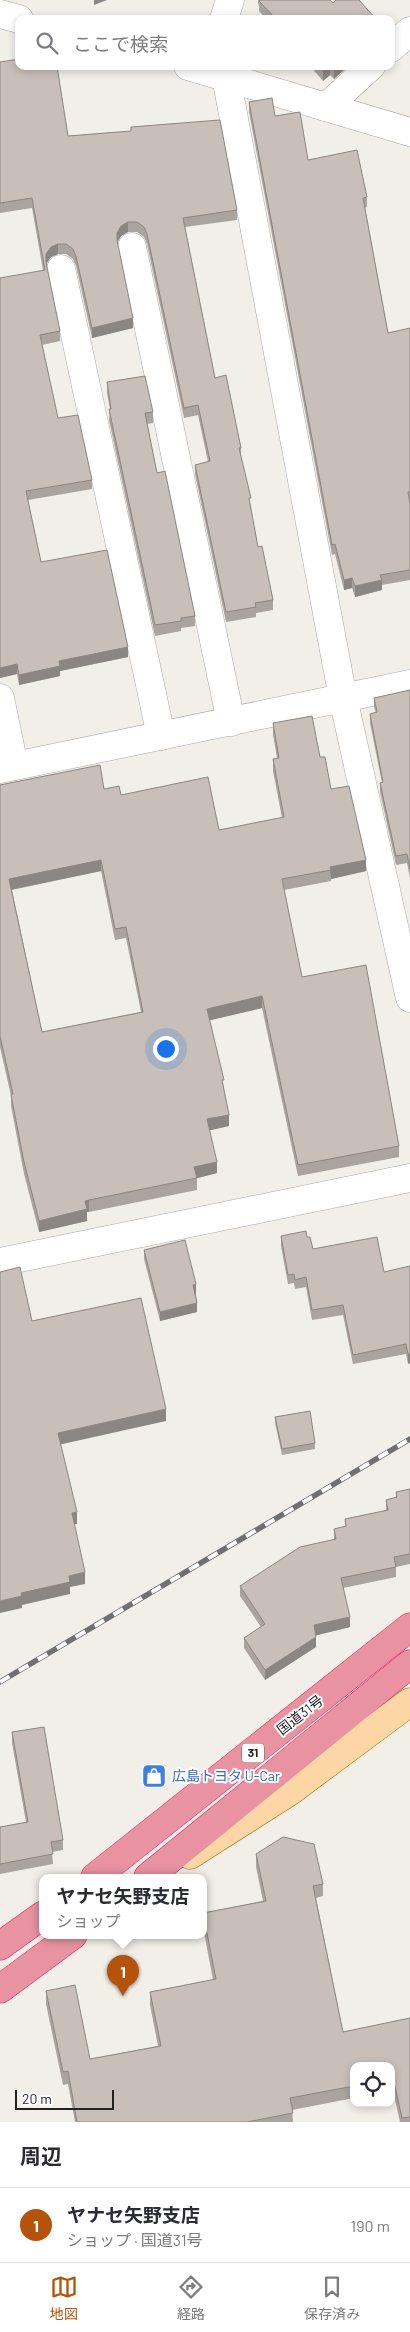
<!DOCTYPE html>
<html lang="ja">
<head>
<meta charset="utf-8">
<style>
  body { margin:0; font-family:Barlow,"Noto Sans JP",sans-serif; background:#f7f7f7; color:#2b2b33 }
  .controls { position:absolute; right:15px; bottom:15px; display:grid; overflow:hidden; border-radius:10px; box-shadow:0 2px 8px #0003 }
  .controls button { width:45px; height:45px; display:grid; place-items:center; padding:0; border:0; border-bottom:1px solid #e1e1e2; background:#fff; color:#2b2b33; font:25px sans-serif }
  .scale { position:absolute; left:15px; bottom:12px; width:99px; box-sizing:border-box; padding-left:5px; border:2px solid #222; border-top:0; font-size:14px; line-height:18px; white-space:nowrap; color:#222; -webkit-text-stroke:4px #fff; paint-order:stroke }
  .you { position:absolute; left:165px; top:1048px; width:18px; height:18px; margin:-12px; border:4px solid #fff; border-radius:50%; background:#1a73e8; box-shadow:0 0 0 8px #1a73e833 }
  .badge { display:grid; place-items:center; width:32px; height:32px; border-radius:50%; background:#b45309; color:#fff; font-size:16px; font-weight:700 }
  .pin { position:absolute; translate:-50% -41px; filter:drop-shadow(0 1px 2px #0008) }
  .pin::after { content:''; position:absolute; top:26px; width:18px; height:15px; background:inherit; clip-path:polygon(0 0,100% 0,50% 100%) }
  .popup { position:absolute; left:39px; top:1874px; width:168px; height:65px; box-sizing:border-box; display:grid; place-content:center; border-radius:10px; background:#fff; filter:drop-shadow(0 1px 4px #0005); font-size:16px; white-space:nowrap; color:#7c7c81 }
  .popup b { font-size:19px; color:#2b2b33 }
  .popup::after { content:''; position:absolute; left:50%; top:100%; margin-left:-10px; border:10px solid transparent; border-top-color:#fff }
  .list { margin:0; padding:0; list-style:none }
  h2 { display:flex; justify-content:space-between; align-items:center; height:65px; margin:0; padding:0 20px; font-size:21px }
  h2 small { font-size:16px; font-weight:400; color:#7c7c81 }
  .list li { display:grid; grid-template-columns:32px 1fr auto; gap:15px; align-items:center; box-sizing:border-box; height:75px; padding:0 20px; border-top:1px solid #e1e1e2 }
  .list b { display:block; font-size:19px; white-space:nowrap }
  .list p { margin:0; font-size:16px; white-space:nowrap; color:#7c7c81 }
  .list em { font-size:16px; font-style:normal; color:#7c7c81 }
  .icon { flex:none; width:28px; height:28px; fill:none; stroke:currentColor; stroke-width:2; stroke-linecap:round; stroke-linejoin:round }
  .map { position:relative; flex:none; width:410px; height:2122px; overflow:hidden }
  .search { position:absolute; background:#fff; box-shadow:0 2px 8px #0003; left:15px; right:15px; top:15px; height:55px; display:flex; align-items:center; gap:12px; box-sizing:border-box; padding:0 18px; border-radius:10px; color:#7c7c81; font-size:19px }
  .sheet { height:140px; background:#fff }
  nav { display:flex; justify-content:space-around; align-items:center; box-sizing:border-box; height:70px; border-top:1px solid #e1e1e2; background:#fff; font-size:14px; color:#7c7c81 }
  nav a { display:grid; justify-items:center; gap:2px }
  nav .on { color:#b45309 }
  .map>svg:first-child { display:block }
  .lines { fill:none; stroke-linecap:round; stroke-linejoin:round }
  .minor-casing { stroke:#a9a9a9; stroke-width:29 }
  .major-casing { stroke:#a06b00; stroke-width:29 }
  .highway-casing { stroke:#dc2a67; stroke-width:29 }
  .minor { stroke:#fff; stroke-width:28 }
  .major { stroke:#fcd6a4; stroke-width:28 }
  .highway { stroke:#e892a2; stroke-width:28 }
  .rail-casing { stroke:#707070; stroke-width:5.5 }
  .rail { stroke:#fff; stroke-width:4; stroke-dasharray:11; stroke-linecap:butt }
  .wall { fill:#aba49e; fill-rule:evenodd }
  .shaded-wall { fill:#8b8681 }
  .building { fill:#c7bfb8; stroke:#8b8681; fill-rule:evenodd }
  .labels { text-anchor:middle; stroke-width:4; stroke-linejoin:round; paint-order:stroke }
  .shield { fill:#fff; stroke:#646464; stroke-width:1 }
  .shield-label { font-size:12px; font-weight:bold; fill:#222 }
  .street-label { font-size:14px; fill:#222; stroke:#fff }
  .shop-label { font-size:14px; fill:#366cbe; stroke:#fff; text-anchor:start }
</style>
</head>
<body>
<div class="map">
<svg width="410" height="2122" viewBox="0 0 410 2122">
  <rect width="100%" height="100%" fill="#f2efe9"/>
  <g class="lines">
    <defs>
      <g id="minor">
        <path d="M0 14 19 19"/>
        <path d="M224 19 230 0"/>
        <path d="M391 48 410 31"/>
        <path d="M188 66 410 132"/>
        <path d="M224 66 343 698 410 998"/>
        <path d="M326 107 371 66"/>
        <path d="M132 247 231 722"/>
        <path d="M61 269 161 736"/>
        <path d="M0 698 14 766"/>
        <path d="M0 769 410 684"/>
        <path d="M0 1262 410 1178"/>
      </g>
      <path id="major" d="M190 1855 289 1792 410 1702"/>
      <g id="highway">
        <path d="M95 1877 410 1627"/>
        <path d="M148 1877 410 1664"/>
        <path d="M0 1946 43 1915"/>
        <path d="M0 1989 73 1935"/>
      </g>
    </defs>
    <use href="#minor" class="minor-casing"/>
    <use href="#major" class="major-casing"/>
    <use href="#highway" class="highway-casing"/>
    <use href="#minor" class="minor"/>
    <use href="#major" class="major"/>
    <use href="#highway" class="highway"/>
    <defs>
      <path id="rail" d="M0 1682 410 1439"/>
    </defs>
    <use href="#rail" class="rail-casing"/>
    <use href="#rail" class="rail"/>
  </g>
  <g class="wall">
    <path d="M258 0H330L333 3 376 19H266L259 11V6L258 3Z"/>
    <path d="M0 62 68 136 131 131V127L237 210V220L185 227 215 378 241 448V457L258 547 273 600V610L256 613V617L226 622 195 474V465L208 462 198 415 184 418 147 244 144 237 137 232H128L121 236 117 242 133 328 92 338 76 266 73 259 66 254H58L51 257 46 264 60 331V341L42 345 58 418 92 480V489L28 500 41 562 128 657 60 671V676L19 685 17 674 0 678 43 270 32 208 0 213Z"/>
    <path d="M310 66H348L334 79 330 75 323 81Z"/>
    <path d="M249 102 275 116 308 160 367 197V207L365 208 388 333 410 328V580L382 585V590L355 597 352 588 344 590 335 554 332 555 249 112Z"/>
    <path d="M107 382 153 412V423L147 424 157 473 195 616V626L181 628V631L155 636 109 420 110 409 107 393Z"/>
    <path d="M410 690V878L407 863 396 865 380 792V783H382L370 723V714L376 713 374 707V698Z"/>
    <path d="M273 723 320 757 331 789 366 871 331 879V881L284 890 302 977 399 1146V1157L298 1176 262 1008 210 1020 224 1089 229 1126 209 1130 217 1173 197 1178V1190L89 1212H87V1221L39 1232 24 1174 11 1106V1096L0 1047V785L104 789 219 830 282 818 273 771V759L277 758 273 735ZM101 871 115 940 126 938 141 1012 42 1032 12 890Z"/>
    <path d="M281 1236 307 1237 313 1249 384 1272 410 1266V1363L408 1364 406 1354 353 1364 343 1315 312 1320 306 1287 295 1289 294 1283 288 1284 281 1246Z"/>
    <path d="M144 1250 196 1294 197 1312 160 1321 144 1259Z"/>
    <path d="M275 1417 315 1443V1449L282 1455 275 1423Z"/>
    <path d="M410 1489V1564L396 1567V1577L343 1588 350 1627 316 1635V1647L265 1680 244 1648V1638L261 1627 240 1596V1586L334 1540V1529L345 1527V1519L386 1511V1500L396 1498V1492Z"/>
    <path d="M12 1732 63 1840V1850L52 1852 53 1864 0 1874V1827L26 1822 12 1743Z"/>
    <path d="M256 1854 323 1884V1896L316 1898 343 2032 410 2018V2122H400L393 2091H391V2066H354V2098L292 2110 293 2122H75L68 2084 63 2085 46 2004V1991L90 2059 158 2046 150 2005V1992L213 1980 203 1927V1913L263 1901 256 1867Z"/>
  </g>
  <g class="shaded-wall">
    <path d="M94 0H107L94 5Z"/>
    <path d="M328 66H330V75L323 81V70Z"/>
    <path d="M336 66H348L334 79V68Z"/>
    <path d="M128 222V232L121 236 117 243V250V233L121 226Z"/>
    <path d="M58 244V254L51 257 46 264V272V254L51 247Z"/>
    <path d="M133 318V328L92 338V328Z"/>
    <path d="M352 578V588L344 590V580Z"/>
    <path d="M382 580V590L355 597V586Z"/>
    <path d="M128 647V657L60 671V676L19 685V675L59 661Z"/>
    <path d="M17 664V674L0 678V668Z"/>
    <path d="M101 860V871L9 890V879Z"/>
    <path d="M366 860V871L331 879 330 867Z"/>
    <path d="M262 996V1008L207 1021V1009Z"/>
    <path d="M229 1115V1126L207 1131V1119Z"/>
    <path d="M217 1162V1173L194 1179V1167Z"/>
    <path d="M89 1200V1212H87V1221L39 1232V1221Z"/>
    <path d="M196 1284V1294H193V1285Z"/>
    <path d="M197 1303V1312L160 1321V1312Z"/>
    <path d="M408 1354H410V1363L408 1364Z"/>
    <path d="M166 1409V1421L58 1445V1433Z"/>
    <path d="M77 1512V1524L72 1525V1513Z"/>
    <path d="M85 1572V1584L70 1587V1594L22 1605V1608L0 1613V1601L69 1576Z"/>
    <path d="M350 1617V1627L314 1636V1625Z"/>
    <path d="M316 1637V1647L265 1680V1670Z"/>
  </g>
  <g class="building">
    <path d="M260 0H330L333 3 336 0H359L376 19H276L259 1Z"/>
    <path d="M19 59V66H57L68 136 131 131V127L220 120 237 210 183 218 215 378 226 375 241 448H239L251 498H249L258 547 262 546 273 600 255 603 256 607 226 612 195 465 210 461 198 405 184 408 147 234 144 227 137 222H128L121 226 117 233V240L133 318 92 328 76 256 73 249 66 244H58L51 247 46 254V262L60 331 40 335 58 418 78 415 92 480 26 491 41 562 107 550 128 647 59 661 60 666 19 675 17 664 0 668V278L45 270 32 198 0 203V62Z"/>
    <path d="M320 66H328L323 70Z"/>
    <path d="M272 98 275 116 300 112 308 160 357 150 367 197 363 198 388 333 410 328V492H408L410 504V570L380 575 382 580 355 586 352 578 344 580 335 544 332 545 249 102Z"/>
    <path d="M145 376 153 412 145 413 157 473 165 471 195 616 181 618V621L155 625 109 409H111L107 382Z"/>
    <path d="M410 690V869L407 854 396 856 380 783 383 782 370 714 377 712 374 698Z"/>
    <path d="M312 716 320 757H325L331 789 349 786 366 860 330 867 331 870 282 879 302 977 366 965 399 1146 298 1165 262 996 207 1009 224 1080H222L229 1115 207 1119 217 1162 194 1167 197 1178 89 1200 85 1201 87 1209 39 1221 24 1162 11 1095 13 1094 0 1036V785L100 765 104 789 119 786 121 795 208 777 219 830 284 817 273 759 279 758 273 723ZM101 860 115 929 126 927 143 1012 42 1032 9 879Z"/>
    <path d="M306 1231 307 1237H310L313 1249 377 1237 384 1272 410 1266V1354H408L406 1344 353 1355 343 1305 312 1310 306 1277 295 1280 294 1274 288 1275 281 1236Z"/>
    <path d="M185 1240 196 1284 193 1285 197 1303 160 1312 144 1250Z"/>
    <path d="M20 1267 32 1321 141 1298 166 1409 58 1433 77 1512 72 1513 85 1572 69 1576 70 1582 21 1593 22 1596 0 1601V1272Z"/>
    <path d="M310 1411 315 1443 282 1449 275 1417Z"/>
    <path d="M410 1489V1554L394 1557 396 1567 341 1578 350 1617 314 1625 316 1637 265 1670 244 1638 265 1624 240 1586 300 1547 336 1539 334 1529 346 1526 345 1519 388 1510 386 1500 397 1497 396 1492Z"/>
    <path d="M44 1727 63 1840 51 1842 53 1854 0 1864V1827L28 1822 12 1732Z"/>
    <path d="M283 1837 314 1844 323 1884 313 1886 343 2032 410 2018V2117L402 2118 393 2078 391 2079V2066H354V2086L290 2098 293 2113 247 2122H77L68 2071 63 2072 46 1991 75 1985 90 2059 161 2046 150 1992 216 1979 203 1913 266 1901 256 1854Z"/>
  </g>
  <defs>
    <symbol id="shop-square" viewBox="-11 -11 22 22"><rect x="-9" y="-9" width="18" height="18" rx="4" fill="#3f7fe0" stroke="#fff"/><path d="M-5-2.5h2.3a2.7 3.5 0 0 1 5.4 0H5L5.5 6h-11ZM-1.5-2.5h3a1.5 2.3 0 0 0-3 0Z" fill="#fff"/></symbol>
  </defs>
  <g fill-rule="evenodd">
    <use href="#shop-square" x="140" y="1762" width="28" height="28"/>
  </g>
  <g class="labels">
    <rect class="shield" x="242" y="1743.5" width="22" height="19" rx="4"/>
    <g class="shield-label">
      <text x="253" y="1757">31</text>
    </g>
    <g class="street-label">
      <text transform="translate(300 1715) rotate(-38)" y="5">国道31号</text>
    </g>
    <g class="shop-label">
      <text x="172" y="1781">広島トヨタ U-Car</text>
    </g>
  </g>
</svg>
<div class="controls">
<button><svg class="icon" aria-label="locate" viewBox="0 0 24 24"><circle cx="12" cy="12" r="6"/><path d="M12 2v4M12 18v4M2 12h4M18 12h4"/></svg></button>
</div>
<div class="scale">20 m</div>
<div class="you"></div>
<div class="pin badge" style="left:123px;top:1996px">1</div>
<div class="popup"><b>ヤナセ矢野支店</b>ショップ</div>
<div class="search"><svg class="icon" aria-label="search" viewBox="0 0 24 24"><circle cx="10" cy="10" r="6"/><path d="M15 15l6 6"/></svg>ここで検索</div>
</div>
<section class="sheet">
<h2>周辺<small></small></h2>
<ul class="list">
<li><span class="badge">1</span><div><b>ヤナセ矢野支店</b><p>ショップ · 国道31号</p></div><em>190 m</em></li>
</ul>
</section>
<nav>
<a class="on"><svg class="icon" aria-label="map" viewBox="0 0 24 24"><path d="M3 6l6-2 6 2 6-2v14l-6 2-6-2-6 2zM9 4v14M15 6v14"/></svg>地図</a>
<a><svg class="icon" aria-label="directions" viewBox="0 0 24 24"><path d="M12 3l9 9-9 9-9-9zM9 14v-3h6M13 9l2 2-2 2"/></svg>経路</a>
<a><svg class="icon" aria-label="saved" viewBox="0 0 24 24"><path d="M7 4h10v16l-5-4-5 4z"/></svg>保存済み</a>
</nav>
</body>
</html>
